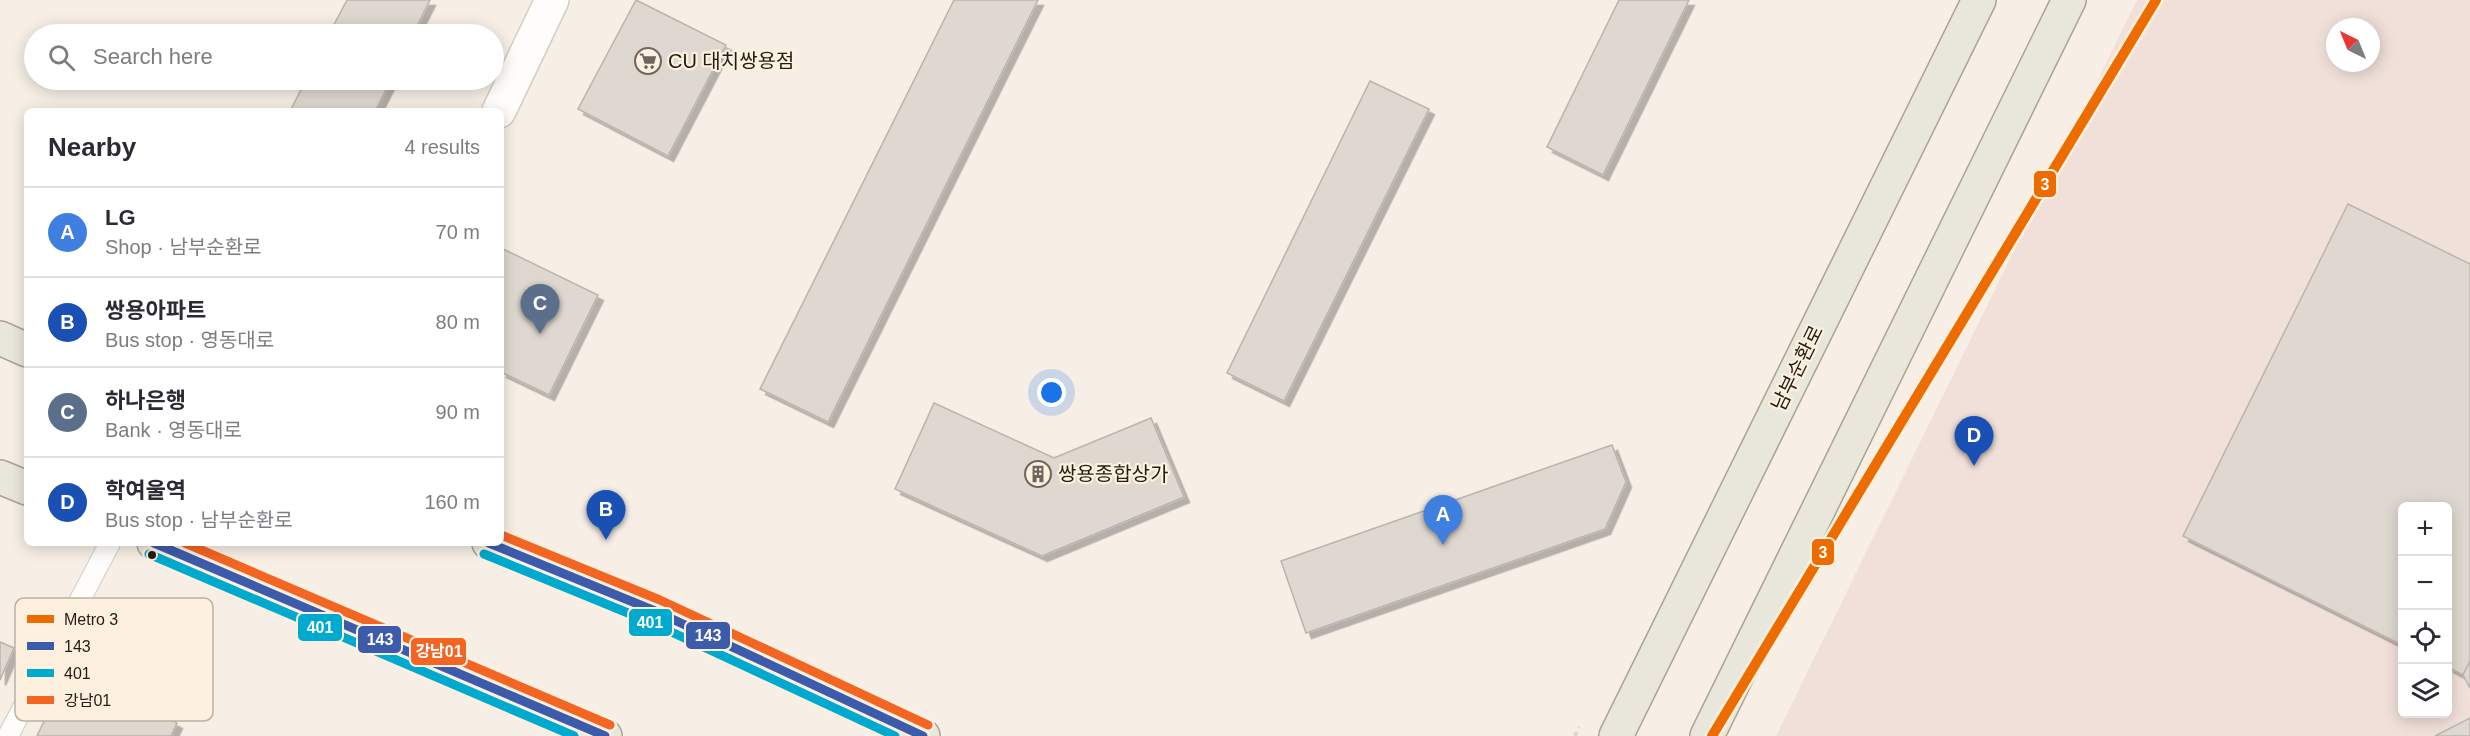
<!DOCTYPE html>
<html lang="en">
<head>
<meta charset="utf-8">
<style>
  body { margin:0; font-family:Arial,"Noto Sans KR",sans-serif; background:#f7f7f7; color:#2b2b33 }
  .controls { position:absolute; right:18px; bottom:18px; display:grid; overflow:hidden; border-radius:9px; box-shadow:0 3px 15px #0003 }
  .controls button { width:54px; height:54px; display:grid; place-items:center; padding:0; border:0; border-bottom:2px solid #e1e1e2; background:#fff; color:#2b2b33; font:30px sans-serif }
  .compass { position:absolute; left:2326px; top:18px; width:54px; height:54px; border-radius:50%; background:#fff; box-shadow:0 3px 15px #0003; rotate:317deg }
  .you { position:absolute; left:1052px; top:393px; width:21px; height:21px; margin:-15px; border:4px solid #fff; border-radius:50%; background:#1a73e8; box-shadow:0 0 0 9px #1a73e833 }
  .badge { display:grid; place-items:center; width:39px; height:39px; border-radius:50%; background:#6d665e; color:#fff; font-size:20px; font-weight:700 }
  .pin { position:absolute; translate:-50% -50px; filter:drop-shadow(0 2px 3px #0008) }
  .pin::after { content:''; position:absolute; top:32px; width:21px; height:18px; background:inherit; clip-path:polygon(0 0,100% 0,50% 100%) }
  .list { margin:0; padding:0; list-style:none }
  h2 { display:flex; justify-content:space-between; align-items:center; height:78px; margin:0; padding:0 24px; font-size:26px }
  h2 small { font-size:20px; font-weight:400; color:#7c7c81 }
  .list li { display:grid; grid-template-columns:39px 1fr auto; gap:18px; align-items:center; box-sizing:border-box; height:90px; padding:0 24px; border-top:2px solid #e1e1e2 }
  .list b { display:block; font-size:22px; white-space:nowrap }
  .list p { margin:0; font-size:20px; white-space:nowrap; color:#7c7c81 }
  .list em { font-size:20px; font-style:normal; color:#7c7c81 }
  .icon { flex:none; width:33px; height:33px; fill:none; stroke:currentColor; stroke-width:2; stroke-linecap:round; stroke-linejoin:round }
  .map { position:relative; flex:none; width:2470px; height:736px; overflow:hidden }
  .search { position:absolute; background:#fff; box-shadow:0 3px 15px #0003; left:24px; top:24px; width:480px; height:66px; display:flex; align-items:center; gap:15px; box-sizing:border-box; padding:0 21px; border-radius:33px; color:#7c7c81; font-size:22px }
  .panel { position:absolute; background:#fff; box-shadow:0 3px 15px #0003; left:24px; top:108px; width:480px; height:438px; border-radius:9px }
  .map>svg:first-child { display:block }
  .commercial { fill:#f1e0da; fill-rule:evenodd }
  .building { fill:#dfd8d0; stroke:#bab4ac; stroke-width:1.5; filter:url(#shadow) }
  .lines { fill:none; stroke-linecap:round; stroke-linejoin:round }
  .lane-casing { stroke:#d2ccc4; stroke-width:22 }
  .street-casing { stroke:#d2ccc4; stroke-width:36 }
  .primary-casing { stroke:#aba48f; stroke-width:36 }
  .path { stroke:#d9d7d4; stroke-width:4; stroke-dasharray:4.5 4.5; stroke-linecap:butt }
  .lane { stroke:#fefdfb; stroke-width:20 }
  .street { stroke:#fefdfb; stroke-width:33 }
  .primary { stroke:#e9e6db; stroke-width:33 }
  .bus-1-casing { stroke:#fef0df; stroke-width:14 }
  .bus-2-casing { stroke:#fef0df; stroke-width:14 }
  .bus-3-casing { stroke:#fef0df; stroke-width:14 }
  .bus-1 { stroke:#3d5bab; stroke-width:9 }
  .bus-2 { stroke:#00a9ce; stroke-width:9 }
  .bus-3 { stroke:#f26522; stroke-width:9 }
  .metro-1-casing { stroke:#fef0df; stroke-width:15 }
  .metro-1 { stroke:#ed6c00; stroke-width:10 }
  .bus-dot { fill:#221c14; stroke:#fef0df; stroke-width:2 }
  .labels { text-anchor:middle; stroke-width:4.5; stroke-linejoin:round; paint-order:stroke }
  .poi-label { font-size:20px; fill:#221c14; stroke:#fef0df; text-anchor:start }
  .street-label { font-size:20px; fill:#221c14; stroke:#fef0df }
  .key { fill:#fef0df; stroke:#bcb0a2; stroke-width:1.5 }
  .key-label { font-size:16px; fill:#221c14 }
  .line-badge { stroke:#fef0df; stroke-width:2 }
  .badge-label { font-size:16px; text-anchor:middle; font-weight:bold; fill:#fff }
</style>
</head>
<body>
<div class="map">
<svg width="2470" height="736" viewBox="0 0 2470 736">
  <defs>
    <filter id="shadow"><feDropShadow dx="5.5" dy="5.5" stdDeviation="0" flood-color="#0004"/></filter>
  </defs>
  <rect width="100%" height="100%" fill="#f7efe6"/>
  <path class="commercial" d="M2137 0H2470V736H1776ZM2335 27H2371V63H2335ZM2402 506H2448V714H2402Z"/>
  <g class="building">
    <path d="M347 0H430L413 34H329Z"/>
    <path d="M636 0 726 45 668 156 578 109Z"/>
    <path d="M954 0H1038L828 422 760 389Z"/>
    <path d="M1619 0H1689L1603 175 1547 147Z"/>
    <path d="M306 80H391L375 111H290Z"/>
    <path d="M1370 81 1429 109 1284 401 1227 373Z"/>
    <path d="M2348 204 2470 264V661L2463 675 2448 667V506H2402V645L2183 536Z"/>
    <path d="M501 248 598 295 549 395 501 372Z"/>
    <path d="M934 403 1054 458 1151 418 1184 497 1042 556 895 489Z"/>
    <path d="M1612 445 1626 482 1605 529 1306 633 1281 561Z"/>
    <path d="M0 642 14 648 0 680Z"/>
    <path d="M2470 661V688L2463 675Z"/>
    <path d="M68 671 177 723 171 736H37Z"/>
    <path d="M2470 718V736H2435Z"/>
  </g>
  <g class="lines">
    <defs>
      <path id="lane" d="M8 736 110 543"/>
      <path id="street" d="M499 111 552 0"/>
      <g id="primary">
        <path d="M0 338 27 350"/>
        <path d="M0 477 27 488"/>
        <path d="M154 543 605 736"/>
        <path d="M489 543 655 611 923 736"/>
        <path d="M1616 736 1979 0"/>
        <path d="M1707 736 2069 0"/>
      </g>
    </defs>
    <use href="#lane" class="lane-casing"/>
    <use href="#street" class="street-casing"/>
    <use href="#primary" class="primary-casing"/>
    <path class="path" d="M1575 736 1579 727"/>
    <use href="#lane" class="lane"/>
    <use href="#street" class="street"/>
    <use href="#primary" class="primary"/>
    <defs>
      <g id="bus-1">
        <path d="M154 543 605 736"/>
        <path d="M489 543 655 611 923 736"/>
      </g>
      <g id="bus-2">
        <path d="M149 554 574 736"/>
        <path d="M484 554 650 622 895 736"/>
      </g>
      <g id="bus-3">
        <path d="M501 535 660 600 928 725"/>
        <path d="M185 543 610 725"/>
      </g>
    </defs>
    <use href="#bus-1" class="bus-1-casing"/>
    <use href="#bus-2" class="bus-2-casing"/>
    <use href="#bus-3" class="bus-3-casing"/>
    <use href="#bus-1" class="bus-1"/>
    <use href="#bus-2" class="bus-2"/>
    <use href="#bus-3" class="bus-3"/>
    <defs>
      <path id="metro-1" d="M1712 736 2156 0"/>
    </defs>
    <use href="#metro-1" class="metro-1-casing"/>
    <use href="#metro-1" class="metro-1"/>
  </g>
  <defs>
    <symbol id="supermarket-ring" viewBox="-11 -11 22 22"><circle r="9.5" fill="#fef0df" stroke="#6d665e" stroke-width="1.5"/><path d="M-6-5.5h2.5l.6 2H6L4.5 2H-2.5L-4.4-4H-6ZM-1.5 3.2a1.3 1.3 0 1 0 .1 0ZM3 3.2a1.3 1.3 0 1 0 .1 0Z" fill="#6d665e"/></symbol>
    <symbol id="building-ring" viewBox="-11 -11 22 22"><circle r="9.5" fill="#fef0df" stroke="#6d665e" stroke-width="1.5"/><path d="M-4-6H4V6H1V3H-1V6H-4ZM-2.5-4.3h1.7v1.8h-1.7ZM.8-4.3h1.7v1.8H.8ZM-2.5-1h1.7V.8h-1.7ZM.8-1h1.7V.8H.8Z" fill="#6d665e"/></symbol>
  </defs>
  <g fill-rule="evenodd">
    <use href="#supermarket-ring" x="633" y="46" width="30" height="30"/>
    <use href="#building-ring" x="1023" y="459" width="30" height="30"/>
  </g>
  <circle class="bus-dot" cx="152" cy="555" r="5"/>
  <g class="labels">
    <g class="poi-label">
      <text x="668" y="68">CU 대치쌍용점</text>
      <text x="1058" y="481">쌍용종합상가</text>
    </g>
    <g class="street-label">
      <text transform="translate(1797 368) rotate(-64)" y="7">남부순환로</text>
    </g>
  </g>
  <rect x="15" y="598" width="198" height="123" rx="9" class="key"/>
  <rect x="27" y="615" width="27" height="8" fill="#ed6c00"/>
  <rect x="27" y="642" width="27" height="8" fill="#3d5bab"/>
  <rect x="27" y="669" width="27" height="8" fill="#00a9ce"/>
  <rect x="27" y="696" width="27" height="8" fill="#f26522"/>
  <g class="key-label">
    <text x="64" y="625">Metro 3</text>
    <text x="64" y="652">143</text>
    <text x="64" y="679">401</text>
    <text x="64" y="706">강남01</text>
  </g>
  <g class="line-badge">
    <rect x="2033" y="170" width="24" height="28" rx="6" fill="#ed6c00"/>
    <rect x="1811" y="538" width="24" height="28" rx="6" fill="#ed6c00"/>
    <rect x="628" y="608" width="45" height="29" rx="6" fill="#00a9ce"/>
    <rect x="297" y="613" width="46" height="29" rx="6" fill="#00a9ce"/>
    <rect x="685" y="621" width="46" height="29" rx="6" fill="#3d5bab"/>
    <rect x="357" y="625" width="45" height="29" rx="6" fill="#3d5bab"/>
    <rect x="410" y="637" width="57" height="29" rx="6" fill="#f26522"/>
  </g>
  <g class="badge-label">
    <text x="2045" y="190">3</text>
    <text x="1823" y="558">3</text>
    <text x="650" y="628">401</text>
    <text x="320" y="633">401</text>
    <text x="708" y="641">143</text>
    <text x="380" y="645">143</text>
    <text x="439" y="657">강남01</text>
  </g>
</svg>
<div class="controls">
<button>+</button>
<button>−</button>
<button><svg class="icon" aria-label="locate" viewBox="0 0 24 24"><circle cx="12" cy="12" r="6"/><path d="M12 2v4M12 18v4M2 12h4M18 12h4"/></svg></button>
<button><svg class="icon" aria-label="layers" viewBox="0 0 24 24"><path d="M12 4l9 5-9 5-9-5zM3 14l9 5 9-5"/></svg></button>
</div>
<svg class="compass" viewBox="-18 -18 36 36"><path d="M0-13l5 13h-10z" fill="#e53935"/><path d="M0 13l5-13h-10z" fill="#7c7c81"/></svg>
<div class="you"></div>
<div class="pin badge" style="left:1443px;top:545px;background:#3f7fe0">A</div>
<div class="pin badge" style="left:606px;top:540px;background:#1a4fb4">B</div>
<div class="pin badge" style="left:540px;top:334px;background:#5c6f8a">C</div>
<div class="pin badge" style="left:1974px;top:466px;background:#1a4fb4">D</div>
<div class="search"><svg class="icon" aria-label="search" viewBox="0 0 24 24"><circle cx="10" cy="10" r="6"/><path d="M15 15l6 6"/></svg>Search here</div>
<section class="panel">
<h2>Nearby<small>4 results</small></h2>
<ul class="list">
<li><span class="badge" style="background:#3f7fe0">A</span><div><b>LG</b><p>Shop · 남부순환로</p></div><em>70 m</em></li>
<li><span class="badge" style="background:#1a4fb4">B</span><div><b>쌍용아파트</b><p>Bus stop · 영동대로</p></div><em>80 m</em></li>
<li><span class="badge" style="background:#5c6f8a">C</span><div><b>하나은행</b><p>Bank · 영동대로</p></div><em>90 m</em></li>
<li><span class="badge" style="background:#1a4fb4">D</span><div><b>학여울역</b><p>Bus stop · 남부순환로</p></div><em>160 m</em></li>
</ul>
</section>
</div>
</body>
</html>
